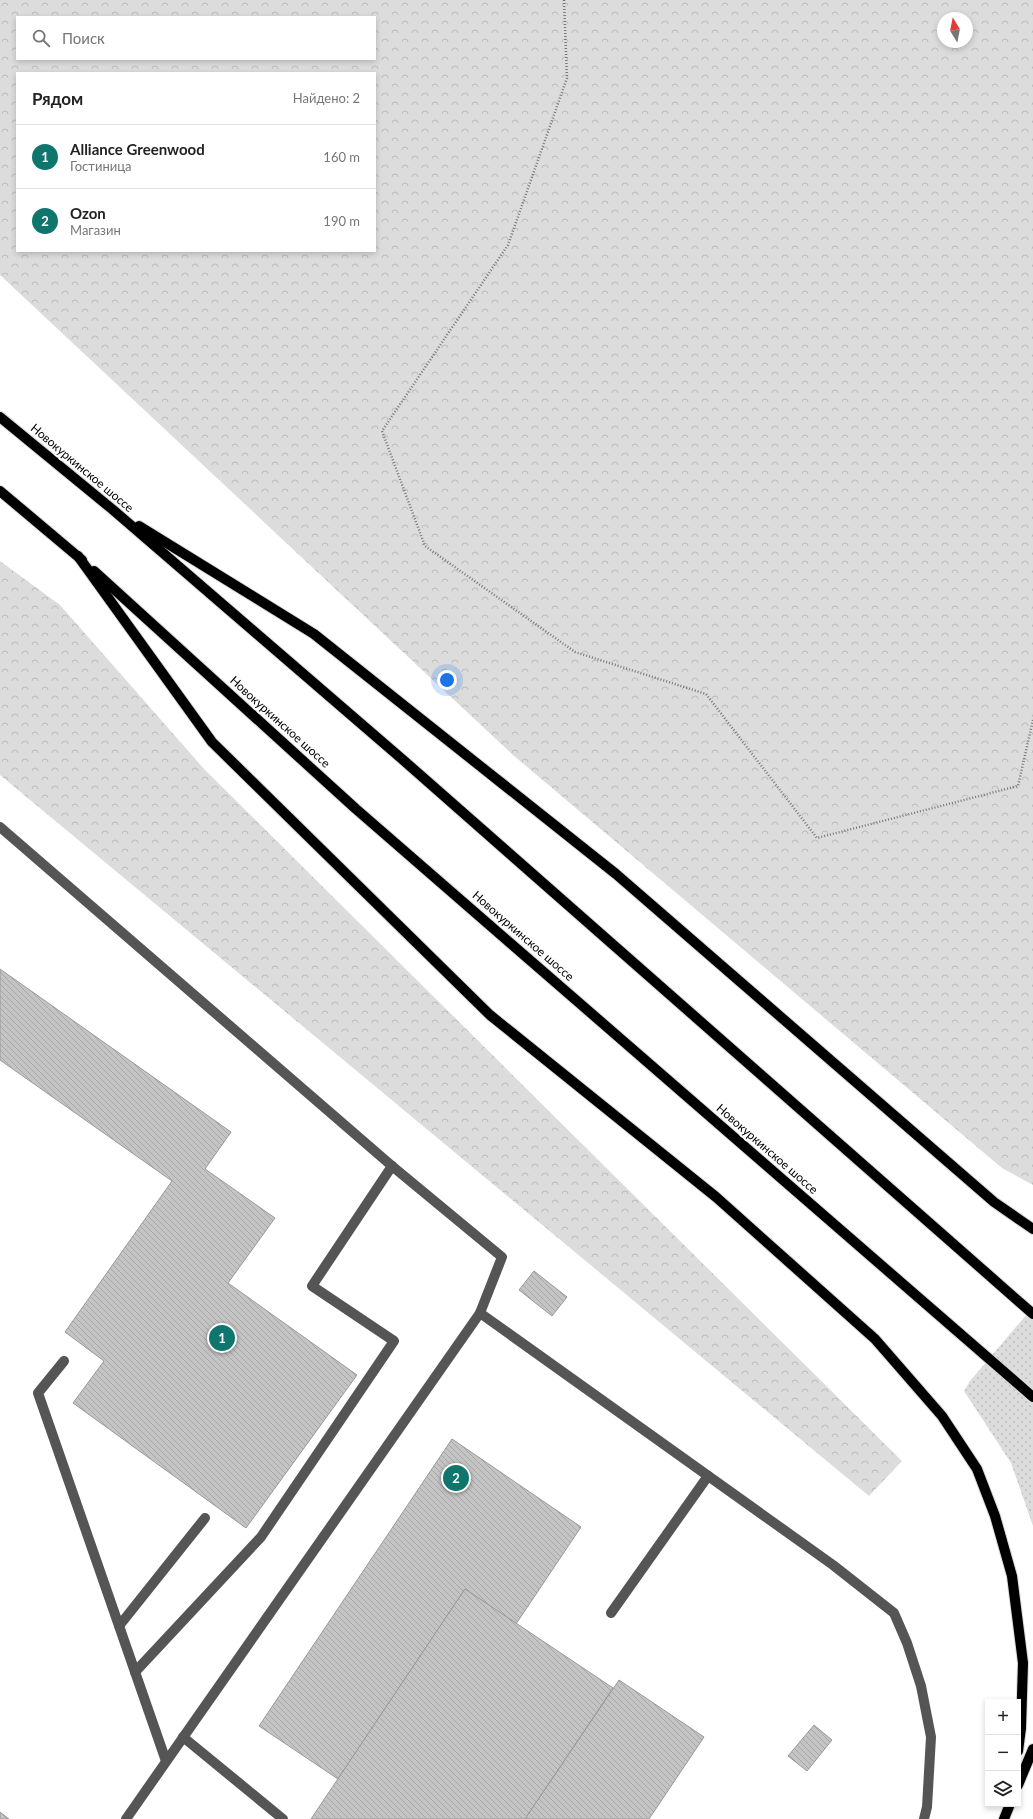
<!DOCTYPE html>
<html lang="ru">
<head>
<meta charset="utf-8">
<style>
  body { margin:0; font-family:Lato,sans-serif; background:#f2f2f2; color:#222 }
  .controls { position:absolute; right:12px; bottom:12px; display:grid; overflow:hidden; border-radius:0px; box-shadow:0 2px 6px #0003 }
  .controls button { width:36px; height:36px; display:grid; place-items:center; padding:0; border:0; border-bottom:1px solid #e0e0e0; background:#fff; color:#222; font:20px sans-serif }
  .compass { position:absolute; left:937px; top:12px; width:36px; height:36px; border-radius:50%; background:#fff; box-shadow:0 2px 6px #0003; rotate:350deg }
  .you { position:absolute; left:447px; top:680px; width:14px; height:14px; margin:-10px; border:3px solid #fff; border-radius:50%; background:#1a73e8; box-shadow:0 0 0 6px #1a73e833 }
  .badge { display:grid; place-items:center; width:26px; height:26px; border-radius:50%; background:#0f766e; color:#fff; font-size:13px; font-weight:700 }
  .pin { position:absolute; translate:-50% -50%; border:2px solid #fff; box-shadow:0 1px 4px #0006 }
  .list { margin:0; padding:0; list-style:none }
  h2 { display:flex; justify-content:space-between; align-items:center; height:52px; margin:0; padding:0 16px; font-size:17px }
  h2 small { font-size:13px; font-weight:400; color:#767676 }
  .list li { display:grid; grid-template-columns:26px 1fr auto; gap:12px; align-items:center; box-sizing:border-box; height:64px; padding:0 16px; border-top:1px solid #e0e0e0 }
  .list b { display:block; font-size:15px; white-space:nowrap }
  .list p { margin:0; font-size:13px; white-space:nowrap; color:#767676 }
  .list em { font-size:13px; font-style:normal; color:#767676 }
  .icon { flex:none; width:22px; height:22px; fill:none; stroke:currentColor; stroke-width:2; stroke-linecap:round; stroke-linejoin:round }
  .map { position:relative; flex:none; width:1033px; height:1819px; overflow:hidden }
  .search { position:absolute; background:#fff; box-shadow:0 2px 6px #0003; left:16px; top:16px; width:360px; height:44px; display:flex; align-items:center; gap:10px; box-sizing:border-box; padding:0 14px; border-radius:0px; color:#767676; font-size:15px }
  .panel { position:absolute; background:#fff; box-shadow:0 2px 6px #0003; left:16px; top:72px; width:360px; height:180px; border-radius:0px }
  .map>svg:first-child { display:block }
  .grass { fill:url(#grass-dots) }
  .forest { fill:url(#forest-crowns); fill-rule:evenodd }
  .building { fill:url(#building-back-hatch); stroke:#999 }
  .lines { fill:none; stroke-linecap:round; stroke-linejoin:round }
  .major-casing { stroke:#dbdbdb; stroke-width:12 }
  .path { stroke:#777; stroke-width:2.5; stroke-dasharray:1 2; stroke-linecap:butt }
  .minor { stroke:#555; stroke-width:10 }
  .major { stroke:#000; stroke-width:10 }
  .labels { text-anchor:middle; stroke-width:4; stroke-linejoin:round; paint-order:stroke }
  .street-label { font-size:12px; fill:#000; stroke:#fff }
</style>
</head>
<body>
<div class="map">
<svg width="1033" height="1819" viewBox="0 0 1033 1819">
  <defs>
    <pattern id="grass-dots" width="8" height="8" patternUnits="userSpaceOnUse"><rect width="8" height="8" fill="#dcdcdc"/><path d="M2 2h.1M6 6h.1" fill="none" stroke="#bbb" stroke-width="1.8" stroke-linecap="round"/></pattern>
    <pattern id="forest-crowns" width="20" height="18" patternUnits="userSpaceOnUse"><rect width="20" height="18" fill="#dcdcdc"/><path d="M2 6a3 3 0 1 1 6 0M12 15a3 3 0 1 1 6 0" fill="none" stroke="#bbb"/></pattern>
    <pattern id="building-back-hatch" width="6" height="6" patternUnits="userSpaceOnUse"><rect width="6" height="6" fill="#c4c4c4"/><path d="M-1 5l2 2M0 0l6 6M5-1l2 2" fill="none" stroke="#a7a7a7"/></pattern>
  </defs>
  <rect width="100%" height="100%" fill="#fff"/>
  <path class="grass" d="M1033 1307V1526L1011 1463 964 1391 970 1381Z"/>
  <g class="forest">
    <path d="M0 0H1033V1185L1002 1168 513 755 0 275ZM17 17H375V59H17ZM943 18H967V42H943ZM17 73H375V251H17Z"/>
    <path d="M0 561 60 605 205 770 902 1461 869 1496 0 775Z"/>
  </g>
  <g class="building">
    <path d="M0 969 231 1132 205 1169 275 1218 228 1283 357 1375 246 1528 73 1403 104 1361 65 1332 172 1181 0 1060Z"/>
    <path d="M534 1271 567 1297 552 1316 519 1290Z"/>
    <path d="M452 1439 581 1527 516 1624 465 1589 338 1779 259 1726Z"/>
    <path d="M465 1589 613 1688 525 1819H311Z"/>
    <path d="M619 1680 704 1737 649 1819H525Z"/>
    <path d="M814 1725 832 1740 807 1771 788 1756Z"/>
    <path d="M0 1812 9 1819H0Z"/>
  </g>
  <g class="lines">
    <defs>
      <g id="major">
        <path d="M0 417 112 509 402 759 1033 1314"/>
        <path d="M0 491 82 560"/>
        <path d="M139 526 314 634 616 874 994 1202 1033 1229"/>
        <path d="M78 556 212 742 490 1015 716 1197 875 1339 942 1416 977 1469 995 1516 1012 1576 1023 1663 1021 1728 1018 1751"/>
        <path d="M94 571 356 809 1033 1397"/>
        <path d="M1018 1785 1033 1749"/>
        <path d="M1004 1819 1010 1804"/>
      </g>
    </defs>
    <use href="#major" class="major-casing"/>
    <path class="path" d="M564 0 567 78 508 245 382 431 425 546 575 652 706 694 817 838 1018 786 1033 720"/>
    <g class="minor">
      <path d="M0 827 392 1166 502 1257 480 1313 126 1819"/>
      <path d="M480 1313 833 1565 894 1613 907 1643 921 1686 931 1737 927 1807 924 1819"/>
      <path d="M64 1361 38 1393 166 1761"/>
      <path d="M611 1613 708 1476"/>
      <path d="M119 1626 205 1518"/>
      <path d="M135 1672 261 1537 394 1341 312 1286 392 1166"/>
      <path d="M183 1737 283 1819"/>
    </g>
    <use href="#major" class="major"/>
  </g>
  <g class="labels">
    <g class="street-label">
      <text transform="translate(82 468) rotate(40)" y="4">Новокуркинское шоссе</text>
      <text transform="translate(280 722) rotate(42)" y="4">Новокуркинское шоссе</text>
      <text transform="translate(523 936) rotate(41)" y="4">Новокуркинское шоссе</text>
      <text transform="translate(767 1149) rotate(41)" y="4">Новокуркинское шоссе</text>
    </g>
  </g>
</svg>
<div class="controls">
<button>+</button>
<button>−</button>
<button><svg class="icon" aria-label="layers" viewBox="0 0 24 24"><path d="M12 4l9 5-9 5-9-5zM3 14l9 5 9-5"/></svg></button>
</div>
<svg class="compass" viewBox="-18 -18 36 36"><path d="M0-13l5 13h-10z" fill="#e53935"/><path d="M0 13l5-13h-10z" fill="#767676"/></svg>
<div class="you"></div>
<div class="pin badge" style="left:222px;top:1338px">1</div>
<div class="pin badge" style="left:456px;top:1478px">2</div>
<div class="search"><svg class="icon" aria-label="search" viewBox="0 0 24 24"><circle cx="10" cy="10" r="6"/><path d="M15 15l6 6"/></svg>Поиск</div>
<section class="panel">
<h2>Рядом<small>Найдено: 2</small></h2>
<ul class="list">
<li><span class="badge">1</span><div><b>Alliance Greenwood</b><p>Гостиница</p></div><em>160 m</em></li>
<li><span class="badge">2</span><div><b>Ozon</b><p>Магазин</p></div><em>190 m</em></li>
</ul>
</section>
</div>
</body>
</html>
